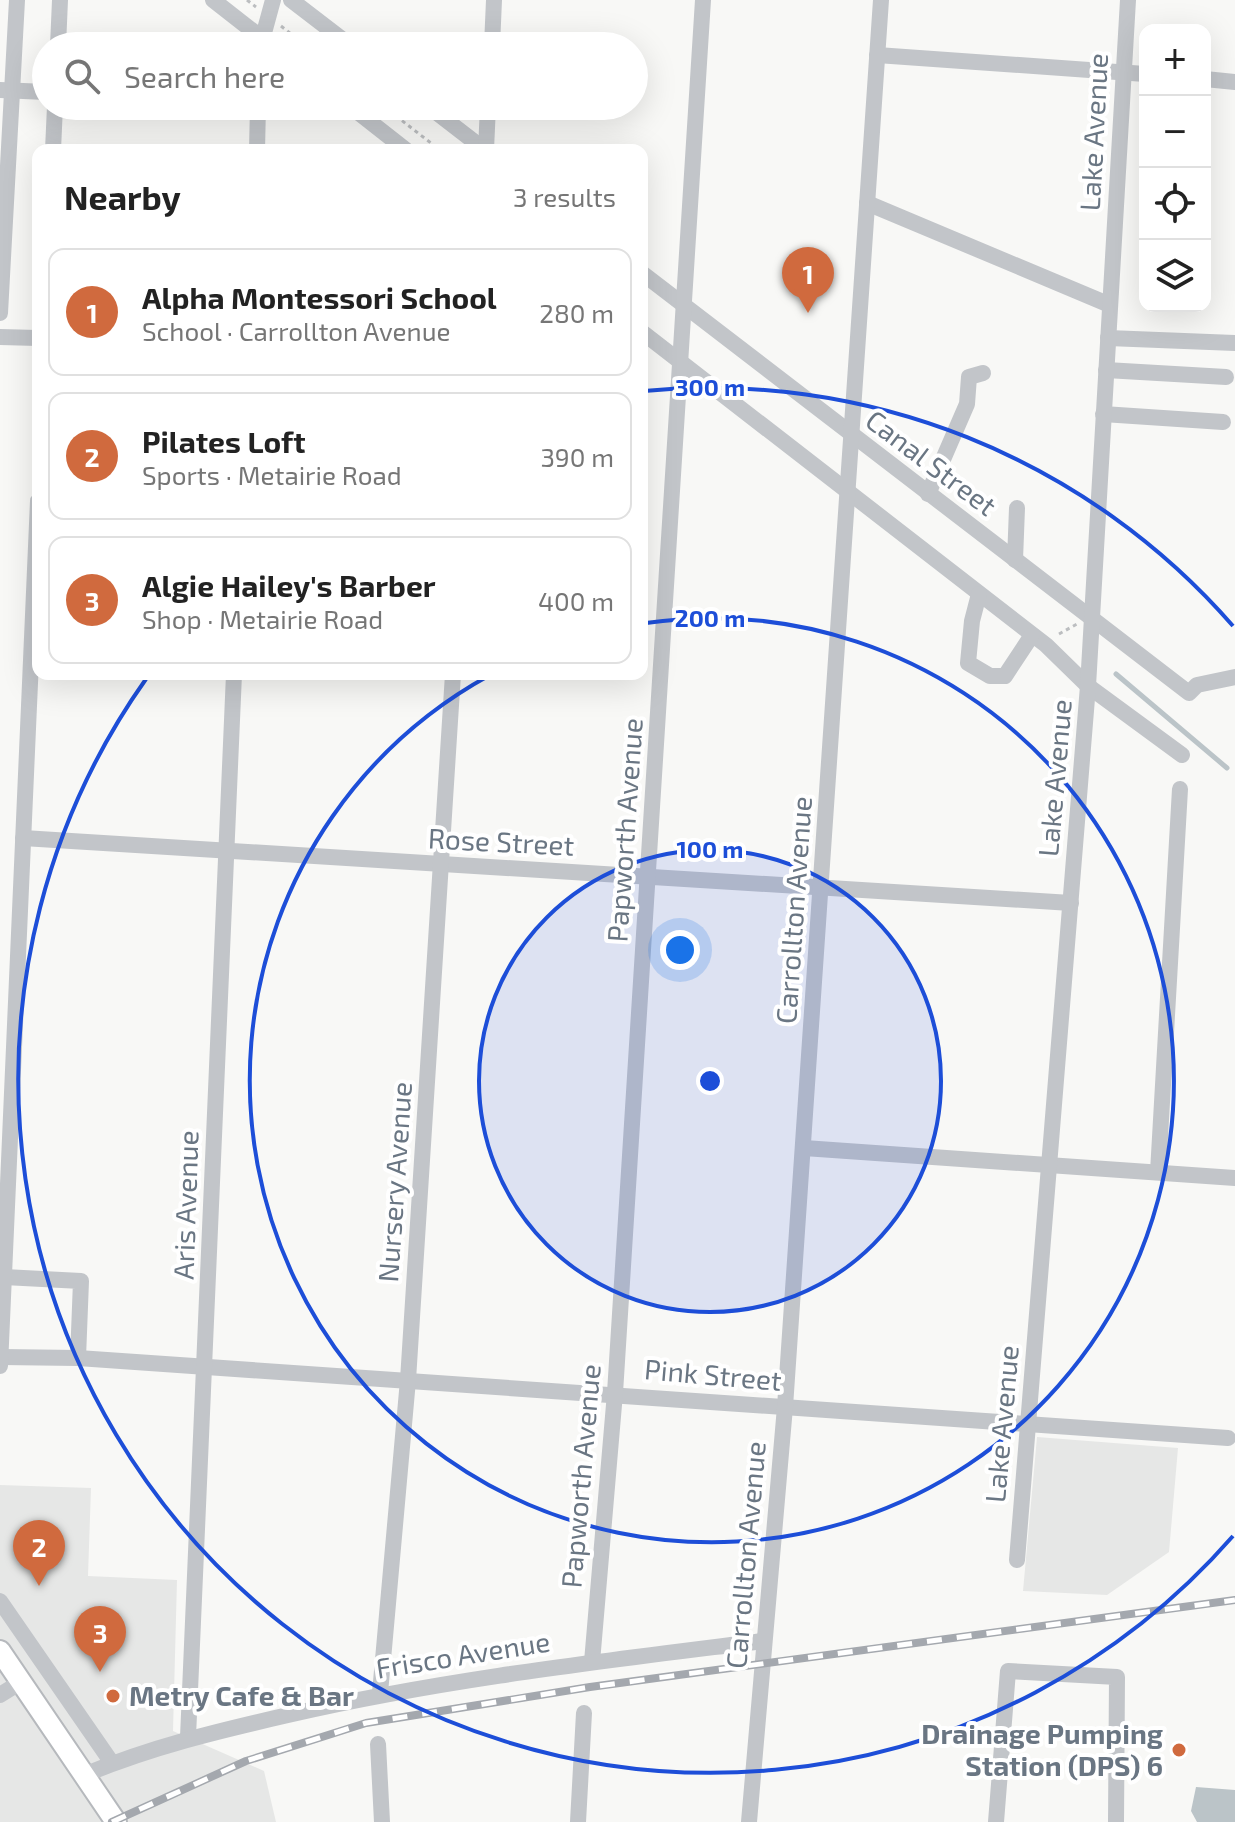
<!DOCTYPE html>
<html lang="en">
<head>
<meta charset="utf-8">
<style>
  body { margin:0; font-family:"Exo 2",sans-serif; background:#f2f2f2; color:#222 }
  .controls { position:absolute; right:24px; top:24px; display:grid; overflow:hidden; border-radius:16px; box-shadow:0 8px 32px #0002 }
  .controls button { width:72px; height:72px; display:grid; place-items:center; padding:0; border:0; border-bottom:2px solid #e0e0e0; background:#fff; color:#222; font:40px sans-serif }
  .you { position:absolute; left:680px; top:950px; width:28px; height:28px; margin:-20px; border:6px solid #fff; border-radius:50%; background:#1a73e8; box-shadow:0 0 0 12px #1a73e833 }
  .badge { display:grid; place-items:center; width:52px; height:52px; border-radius:50%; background:#d06a3e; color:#fff; font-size:26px; font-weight:700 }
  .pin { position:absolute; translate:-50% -66px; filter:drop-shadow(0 2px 4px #0008) }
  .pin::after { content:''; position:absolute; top:42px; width:28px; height:24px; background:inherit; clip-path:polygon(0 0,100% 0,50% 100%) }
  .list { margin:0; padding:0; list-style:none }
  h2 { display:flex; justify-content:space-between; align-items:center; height:104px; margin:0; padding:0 32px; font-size:34px }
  h2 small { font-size:26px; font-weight:400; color:#767676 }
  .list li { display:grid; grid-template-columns:52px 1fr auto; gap:24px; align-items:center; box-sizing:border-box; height:128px; margin:0 16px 16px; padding:0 16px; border:2px solid #e0e0e0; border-radius:16px }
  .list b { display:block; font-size:30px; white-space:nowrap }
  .list p { margin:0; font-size:26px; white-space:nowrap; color:#767676 }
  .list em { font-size:26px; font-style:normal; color:#767676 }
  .icon { flex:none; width:44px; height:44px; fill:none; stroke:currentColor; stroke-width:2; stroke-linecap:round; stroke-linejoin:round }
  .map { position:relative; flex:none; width:1235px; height:1822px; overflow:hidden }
  .search { position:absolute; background:#fff; box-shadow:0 8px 32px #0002; left:32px; top:32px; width:616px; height:88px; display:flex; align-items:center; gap:20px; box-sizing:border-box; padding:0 28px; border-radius:44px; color:#767676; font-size:30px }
  .panel { position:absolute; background:#fff; box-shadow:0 8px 32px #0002; left:32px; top:144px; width:616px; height:536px; border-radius:16px }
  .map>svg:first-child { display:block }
  .built { fill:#e6e7e6 }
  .water { fill:#bbc4c8 }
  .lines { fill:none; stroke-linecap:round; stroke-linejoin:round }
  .stream { stroke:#bbc4c8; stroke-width:5 }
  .major-casing { stroke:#b6b9bd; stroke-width:24 }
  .path { stroke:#bcbec0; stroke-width:3; stroke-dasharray:4 4; stroke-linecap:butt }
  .minor { stroke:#c2c5c9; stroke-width:16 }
  .major { stroke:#fff; stroke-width:20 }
  .rail-casing { stroke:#a4a8ae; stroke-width:8 }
  .rail { stroke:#fff; stroke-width:5; stroke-dasharray:15; stroke-linecap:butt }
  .ring { fill:none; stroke:#1d4ed8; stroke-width:4 }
  .poi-dot { fill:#d06a3e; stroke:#fff; stroke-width:3 }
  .labels { text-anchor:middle; stroke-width:8; stroke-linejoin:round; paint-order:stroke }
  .street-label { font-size:28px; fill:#6a7683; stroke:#fff }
  .poi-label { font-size:28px; font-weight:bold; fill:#6a7683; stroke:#fff; text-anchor:start }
  .centre { fill:#1d4ed8; stroke:#fff; stroke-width:4 }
  .ring-label { font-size:24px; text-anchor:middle; font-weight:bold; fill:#1d4ed8; stroke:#fff; stroke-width:8; stroke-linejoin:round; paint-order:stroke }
</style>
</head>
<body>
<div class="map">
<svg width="1235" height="1822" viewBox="0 0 1235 1822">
  <rect width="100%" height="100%" fill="#f8f8f6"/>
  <g class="built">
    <path d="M1037 1437 1178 1448 1169 1552 1107 1595 1023 1591Z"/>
    <path d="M0 1485 91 1488 88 1576 177 1580 173 1731 264 1771 276 1822H0Z"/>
  </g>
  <path class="water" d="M1196 1787 1235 1790V1822H1197L1191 1811Z"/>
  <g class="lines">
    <path class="stream" d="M1116 674 1227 768"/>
    <defs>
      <path id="major" d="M0 1651 116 1822"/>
    </defs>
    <use href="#major" class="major-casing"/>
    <g class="path">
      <path d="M247 0 256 7"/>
      <path d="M281 26 306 46"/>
      <path d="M383 106 440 150"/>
      <path d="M1059 634 1077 624"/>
    </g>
    <g class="minor">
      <path d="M213 0 272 46"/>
      <path d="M291 0 351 46"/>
      <path d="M261 44 273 0"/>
      <path d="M58 46 60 0"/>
      <path d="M492 46 494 0"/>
      <path d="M877 55 1145 74"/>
      <path d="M1205 79 1235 82"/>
      <path d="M0 90 46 92"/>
      <path d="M350 106 406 150"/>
      <path d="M428 106 485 150"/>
      <path d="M53 150 55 106"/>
      <path d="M257 150 258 106"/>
      <path d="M486 150 488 106"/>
      <path d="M867 203 1110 305"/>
      <path d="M642 273 1189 693 1197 685 1235 677"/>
      <path d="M0 313 17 0"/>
      <path d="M642 332 1046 645 1088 686 1182 755"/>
      <path d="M0 337 38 338"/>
      <path d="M1108 338 1235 343"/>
      <path d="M1106 370 1226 377"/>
      <path d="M1103 414 1223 422"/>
      <path d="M928 494 967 404 969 377 983 373"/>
      <path d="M1015 560 1017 508"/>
      <path d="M979 594 972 621 968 663 990 676H1005L1032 635"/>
      <path d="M23 838 1071 903"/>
      <path d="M804 1148 1235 1178"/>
      <path d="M1158 1172 1180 789"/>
      <path d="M4 1277 81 1281 78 1358"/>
      <path d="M1 1357 78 1358 1228 1438"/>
      <path d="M0 1366 38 501"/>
      <path d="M1017 1560 1088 686 1128 0"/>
      <path d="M0 1601 112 1763"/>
      <path d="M592 1662 615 1393 703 0"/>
      <path d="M380 1693 408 1380 453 674"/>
      <path d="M0 1695 21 1682"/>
      <path d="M188 1737 234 674"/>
      <path d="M378 1744 382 1822"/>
      <path d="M84 1775C151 1747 218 1731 288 1715 444 1679 604 1661 763 1641"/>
      <path d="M578 1822 584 1713"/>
      <path d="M749 1822 785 1407 881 0"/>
      <path d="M996 1822 1008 1671 1117 1677 1116 1822"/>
    </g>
    <use href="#major" class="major"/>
    <defs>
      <path id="rail" d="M112 1822 246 1761 366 1723 590 1687 1235 1600"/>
    </defs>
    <use href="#rail" class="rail-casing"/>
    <use href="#rail" class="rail"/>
  </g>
  <circle cx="710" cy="1081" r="231" fill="#1d4ed8" fill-opacity=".12"/>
  <g class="ring">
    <circle cx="710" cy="1081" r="231"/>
    <path d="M646 623A462 462 0 1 1 490 675"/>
    <path d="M1233 1536A693 693 0 0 1 146 679M644 391A693 693 0 0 1 1233 626"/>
  </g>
  <g class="poi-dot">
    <circle cx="113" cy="1696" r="8"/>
    <circle cx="1179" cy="1750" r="8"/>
  </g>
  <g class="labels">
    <g class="street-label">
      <text transform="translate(1094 132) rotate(-87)" y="10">Lake Avenue</text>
      <text transform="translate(931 463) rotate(37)" y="10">Canal Street</text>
      <text transform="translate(1055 778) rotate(-85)" y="10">Lake Avenue</text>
      <text transform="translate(625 830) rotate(-86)" y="10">Papworth Avenue</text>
      <text transform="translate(501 842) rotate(3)" y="10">Rose Street</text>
      <text transform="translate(794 910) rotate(-86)" y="10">Carrollton Avenue</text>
      <text transform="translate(395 1182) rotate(-86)" y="10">Nursery Avenue</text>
      <text transform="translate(186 1205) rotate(-88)" y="10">Aris Avenue</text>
      <text transform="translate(713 1375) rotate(5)" y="10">Pink Street</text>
      <text transform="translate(1002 1424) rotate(-85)" y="10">Lake Avenue</text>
      <text transform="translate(581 1476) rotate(-85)" y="10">Papworth Avenue</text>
      <text transform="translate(746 1555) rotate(-85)" y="10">Carrollton Avenue</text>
      <text transform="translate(463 1655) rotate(-9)" y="10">Frisco Avenue</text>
    </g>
    <g class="poi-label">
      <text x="129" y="1706">Metry Cafe &amp; Bar</text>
      <text x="1163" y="1744" text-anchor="end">Drainage Pumping<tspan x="1163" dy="32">Station (DPS) 6</tspan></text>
    </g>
  </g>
  <circle cx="710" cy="1081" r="12" class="centre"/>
  <g class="ring-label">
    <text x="710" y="396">300 m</text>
    <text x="710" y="627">200 m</text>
    <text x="710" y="858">100 m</text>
  </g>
</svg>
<div class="controls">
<button>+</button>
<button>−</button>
<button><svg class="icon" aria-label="locate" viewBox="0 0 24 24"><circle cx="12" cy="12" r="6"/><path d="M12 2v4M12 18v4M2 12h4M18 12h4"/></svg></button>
<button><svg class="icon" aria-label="layers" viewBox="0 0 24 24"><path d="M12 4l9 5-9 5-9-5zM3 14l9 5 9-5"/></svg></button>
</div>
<div class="you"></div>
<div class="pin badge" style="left:808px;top:313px">1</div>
<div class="pin badge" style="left:39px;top:1586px">2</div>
<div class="pin badge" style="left:100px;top:1672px">3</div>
<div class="search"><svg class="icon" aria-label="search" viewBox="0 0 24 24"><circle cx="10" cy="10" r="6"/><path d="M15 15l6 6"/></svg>Search here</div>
<section class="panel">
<h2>Nearby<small>3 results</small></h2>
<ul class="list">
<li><span class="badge">1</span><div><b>Alpha Montessori School</b><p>School · Carrollton Avenue</p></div><em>280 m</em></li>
<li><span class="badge">2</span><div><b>Pilates Loft</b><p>Sports · Metairie Road</p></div><em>390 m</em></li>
<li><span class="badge">3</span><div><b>Algie Hailey's Barber</b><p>Shop · Metairie Road</p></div><em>400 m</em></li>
</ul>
</section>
</div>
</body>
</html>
